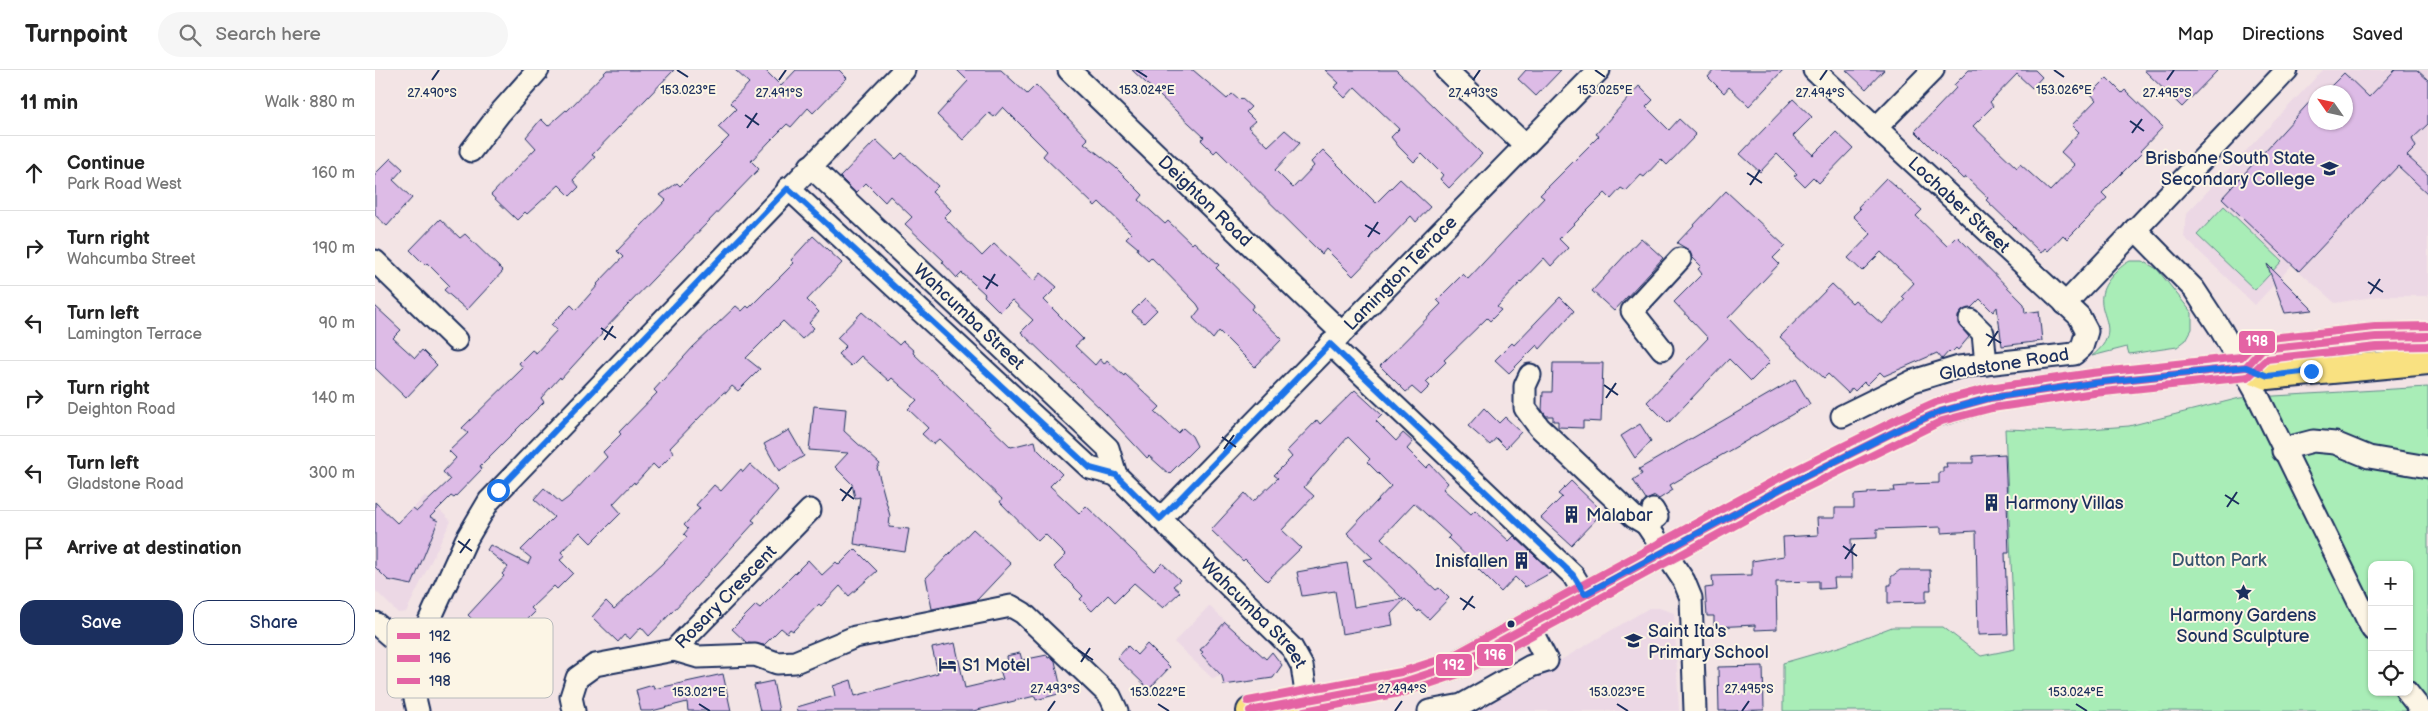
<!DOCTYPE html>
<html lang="en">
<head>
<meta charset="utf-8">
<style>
  body { margin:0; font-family:"Balsamiq Sans",sans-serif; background:#f6f6f6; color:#222 }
  .controls { position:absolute; right:15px; bottom:15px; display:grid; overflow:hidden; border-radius:10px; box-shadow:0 1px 4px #0004 }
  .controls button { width:45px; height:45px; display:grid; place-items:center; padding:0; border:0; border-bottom:1px solid #e0e0e0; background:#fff; color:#222; font:25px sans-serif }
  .compass { position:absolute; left:1933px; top:15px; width:45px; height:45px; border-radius:50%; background:#fff; box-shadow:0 1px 4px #0004; rotate:304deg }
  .stop { position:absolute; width:15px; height:15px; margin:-11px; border:4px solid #1a73e8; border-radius:50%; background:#fff }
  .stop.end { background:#1a73e8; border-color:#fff; box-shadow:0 1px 5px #0008 }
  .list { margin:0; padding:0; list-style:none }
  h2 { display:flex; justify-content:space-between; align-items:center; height:65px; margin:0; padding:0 20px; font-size:21px }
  h2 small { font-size:16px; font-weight:400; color:#767676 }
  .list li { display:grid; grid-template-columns:32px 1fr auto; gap:15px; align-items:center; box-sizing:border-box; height:75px; padding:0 20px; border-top:1px solid #e0e0e0 }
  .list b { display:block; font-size:19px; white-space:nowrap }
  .list p { margin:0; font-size:16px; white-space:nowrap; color:#767676 }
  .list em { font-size:16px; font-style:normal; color:#767676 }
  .actions { display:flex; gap:10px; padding:15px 20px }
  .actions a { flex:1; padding:11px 0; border:1px solid #1b2f5e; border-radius:15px; text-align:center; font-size:18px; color:#1b2f5e }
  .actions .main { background:#1b2f5e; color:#fff }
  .icon { flex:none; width:28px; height:28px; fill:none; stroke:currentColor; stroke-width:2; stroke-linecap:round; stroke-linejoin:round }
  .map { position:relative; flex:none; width:2053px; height:641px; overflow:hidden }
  header { display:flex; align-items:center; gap:30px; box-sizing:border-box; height:70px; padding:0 25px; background:#fff; border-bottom:1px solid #e0e0e0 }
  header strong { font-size:24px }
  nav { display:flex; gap:28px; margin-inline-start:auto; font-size:18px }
  .search { width:350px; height:45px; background:#f6f6f6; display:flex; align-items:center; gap:12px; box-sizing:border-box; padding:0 18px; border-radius:28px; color:#767676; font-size:19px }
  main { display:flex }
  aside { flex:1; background:#fff }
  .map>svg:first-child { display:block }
  .built { fill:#ecd8e5; fill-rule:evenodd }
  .green { fill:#a9edb7; stroke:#628e8a; fill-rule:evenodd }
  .building { fill:#ddbbe6; stroke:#1b2f5e }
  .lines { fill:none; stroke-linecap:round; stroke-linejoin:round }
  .minor-casing { stroke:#1b2f5e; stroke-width:25 }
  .major-casing { stroke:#1b2f5e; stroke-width:30 }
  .minor { stroke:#fcf5e5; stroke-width:21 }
  .major { stroke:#f9e181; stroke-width:26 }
  .bus-1-casing { stroke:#fcf5e5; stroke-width:11 }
  .bus-2-casing { stroke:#fcf5e5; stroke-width:11 }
  .bus-3-casing { stroke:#fcf5e5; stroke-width:11 }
  .bus-1 { stroke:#e463a4; stroke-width:8 }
  .bus-2 { stroke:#e463a4; stroke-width:8 }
  .bus-3 { stroke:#e463a4; stroke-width:8 }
  .route { stroke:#1a73e8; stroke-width:6 }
  .ticks { fill:none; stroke:#1b2f5e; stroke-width:2 }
  .bus-dot { fill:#1b2f5e; stroke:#fcf5e5; stroke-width:2 }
  .labels { text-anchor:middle; stroke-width:4; stroke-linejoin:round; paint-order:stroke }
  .poi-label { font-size:18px; fill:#1b2f5e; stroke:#fcf5e5; text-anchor:start }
  .street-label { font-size:18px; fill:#1b2f5e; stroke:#fcf5e5 }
  .park-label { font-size:18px; fill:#375570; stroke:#fcf5e5 }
  .key { fill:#fcf5e5; stroke:#b8babc; stroke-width:1 }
  .key-label { font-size:14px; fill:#1b2f5e }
  .ticks-label { font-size:12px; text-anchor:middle; fill:#1b2f5e; stroke:#fcf5e5; stroke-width:4; stroke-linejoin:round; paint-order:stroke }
  .line-badge { stroke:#fcf5e5; stroke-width:2 }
  .badge-label { font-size:14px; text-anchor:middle; font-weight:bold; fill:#fff }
</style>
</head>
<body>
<header>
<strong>Turnpoint</strong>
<div class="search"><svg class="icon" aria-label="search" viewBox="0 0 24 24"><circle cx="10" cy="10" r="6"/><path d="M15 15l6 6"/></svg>Search here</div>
<nav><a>Map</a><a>Directions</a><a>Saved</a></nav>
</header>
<main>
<aside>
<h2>11 min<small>Walk · 880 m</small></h2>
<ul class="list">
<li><svg class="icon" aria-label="ahead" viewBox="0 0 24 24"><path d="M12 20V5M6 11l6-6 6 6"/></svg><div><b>Continue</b><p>Park Road West</p></div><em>160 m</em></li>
<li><svg class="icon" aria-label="right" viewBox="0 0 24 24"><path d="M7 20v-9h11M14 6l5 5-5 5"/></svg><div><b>Turn right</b><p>Wahcumba Street</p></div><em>190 m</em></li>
<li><svg class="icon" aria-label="left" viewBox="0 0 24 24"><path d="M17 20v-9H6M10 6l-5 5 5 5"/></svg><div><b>Turn left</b><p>Lamington Terrace</p></div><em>90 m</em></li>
<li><svg class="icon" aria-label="right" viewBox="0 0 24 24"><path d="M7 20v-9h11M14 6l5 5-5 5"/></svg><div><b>Turn right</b><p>Deighton Road</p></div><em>140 m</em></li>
<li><svg class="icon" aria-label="left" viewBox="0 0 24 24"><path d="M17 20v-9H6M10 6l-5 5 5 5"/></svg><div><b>Turn left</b><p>Gladstone Road</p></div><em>300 m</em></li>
<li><svg class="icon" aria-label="arrive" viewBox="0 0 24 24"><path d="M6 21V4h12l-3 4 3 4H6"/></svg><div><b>Arrive at destination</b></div></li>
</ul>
<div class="actions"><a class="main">Save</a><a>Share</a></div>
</aside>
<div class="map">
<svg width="2053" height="641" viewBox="0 0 2053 641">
  <rect width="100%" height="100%" fill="#f3e4e5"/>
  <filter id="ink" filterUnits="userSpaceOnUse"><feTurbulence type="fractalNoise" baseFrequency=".02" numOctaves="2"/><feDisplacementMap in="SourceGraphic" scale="10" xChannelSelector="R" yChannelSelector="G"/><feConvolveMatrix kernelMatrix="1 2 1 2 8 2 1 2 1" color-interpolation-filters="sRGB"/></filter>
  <g filter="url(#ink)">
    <g class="built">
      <path d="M1948 0H2053V226H2004L1960 233 1917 195 1880 235 1809 167 1811 144ZM1940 22H1970V52H1940Z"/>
      <path d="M50 426 76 451 31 542 23 543 0 520V477Z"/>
      <path d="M834 536 895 593 864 603 837 608 799 572Z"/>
      <path d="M1274 538H1284L1299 543 1304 641H1091L1169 600Z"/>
    </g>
    <g class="green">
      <path d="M1849 136 1907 191 1880 220 1822 165Z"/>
      <path d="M1755 191H1768L1782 199 1817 243V259L1811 270 1802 277 1754 284 1752 277 1717 286C1756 255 1707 240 1737 206 1743 200 1747 195 1755 191Z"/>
      <path d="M2053 317V641H1408V593L1467 576 1517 557H1568L1606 586 1640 579 1630 359 1688 361 1754 356 1865 328ZM1997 495H2034V622H1997Z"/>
    </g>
    <g class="building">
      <path d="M232 0H299L217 85 220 87 198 110 204 117 195 126 184 115 152 144 150 142 142 150 116 125 161 78 151 67 166 49 173 56 191 40 192 41Z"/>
      <path d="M360 0H390L406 16 421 0H464L472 8 438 43 433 38 416 57 412 54 394 72 376 91 384 99 226 263 227 264 186 309 185 307 166 328 169 332 105 396 107 399 79 428 76 426 55 447 63 451 37 515 13 510 0 497V432L22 453 38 438 42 441 75 410 68 402 81 388 74 381 93 363 87 358 148 298 144 293 157 280 161 283 182 260 176 255 196 235 201 240 223 215 222 214 248 187 242 181 291 130 285 125 302 113 305 116 354 67 343 57 361 39 355 33 374 13Z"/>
      <path d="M582 0H626L652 24 661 15 713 69 709 73 740 97 768 125 764 130 790 154 793 151 817 174 819 172 844 195 841 198 879 235 876 239 907 269 880 297 844 261 838 269 818 248 825 239 822 234 776 187 773 190 762 180 763 178 751 168 756 163 724 132 720 136 668 86 672 81 628 37 619 47 614 43 588 70 562 45 593 11Z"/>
      <path d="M757 0H818L852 29 857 24 864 30 866 28 876 37 871 42 880 51 873 57 893 76 910 60 925 73 900 100 918 118 939 96 936 92 948 80 1001 133 1025 109 1055 137 1041 152 1036 146 978 206 951 179 947 184 842 80 839 83 826 70 829 67Z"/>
      <path d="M950 0H1021L1107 84 1074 118 1065 109 1068 105 1047 84 1039 92 1024 77 1016 67 1024 59 980 17 970 28 959 17 964 13Z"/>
      <path d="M1151 0H1186L1161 26 1143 9Z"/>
      <path d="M1339 0H1408L1374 36 1354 17 1349 23 1333 7Z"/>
      <path d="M1471 0H1509L1491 19Z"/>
      <path d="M1594 0H1660L1667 7 1657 18 1642 4 1615 32 1618 36 1598 56 1642 98 1645 94 1675 121 1700 95 1686 82 1704 62 1697 55 1721 30 1716 24 1732 8 1747 23 1750 20 1788 57 1765 81 1767 83 1727 123 1732 128 1713 148 1692 169 1688 165 1673 181 1670 178 1666 183 1611 130 1613 128 1591 107 1588 109 1540 61 1581 18 1579 15Z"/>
      <path d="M1769 0H1843L1807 37Z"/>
      <path d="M2020 0H2042L2053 10V54L2037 69 2041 77 2032 86 2053 105V124L2023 96 1924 201 1847 128 1940 26V52H1970V22H1950L1969 3 1994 27Z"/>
      <path d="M1264 16 1278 30 1271 37 1294 60 1304 49 1321 65 1292 95 1286 89 1269 107 1266 105 1251 121 1246 118 1236 129 1230 123 1184 169 1193 178 1176 196 1169 188 1122 237 1126 240 1115 251 1112 248 1069 290 1071 292 1051 312 1055 316 1046 325 1037 317 1031 322 1005 296 1066 234 1062 230 1088 204 1093 209 1169 128 1165 125 1224 66 1221 64Z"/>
      <path d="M1418 29 1437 47 1418 66 1438 85 1461 62 1478 78 1444 113 1438 107 1429 116 1419 106 1422 104 1402 84 1385 102 1365 84Z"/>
      <path d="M501 70 521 89 527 83 563 116 557 122 576 140 569 147 607 186 619 174 659 211 666 203 682 217 669 230 708 269 700 276 720 295 725 289 729 294 732 290 749 306 750 304 785 337 780 342 803 363 808 358 817 366 822 376 794 404 774 386 772 388 730 343 646 262 658 250 637 230 625 242 609 226 610 224 587 203 582 208 567 192 569 191 530 154 537 147 515 126 510 132 491 113 481 123 465 107Z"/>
      <path d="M16 88 28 99 18 110 37 128 12 156 0 145V104Z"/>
      <path d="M1511 108 1547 140 1541 146 1572 176 1582 166 1649 234 1650 243 1664 241 1667 271 1627 276 1622 237 1618 242 1605 229 1596 238 1587 241 1583 246V254L1594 267 1583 280 1581 278 1576 283 1574 281 1567 289 1562 283 1509 306 1505 302 1492 315 1489 312 1480 321 1477 318 1473 323 1453 304 1449 308 1405 267 1457 214 1477 233 1480 230 1507 254 1530 229 1527 226 1539 213 1506 182 1487 201 1473 188 1496 164 1478 146 1485 139 1483 137Z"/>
      <path d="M1351 121 1410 176 1398 188 1404 194 1353 248 1395 292 1376 311 1354 289 1293 353 1272 332 1333 268 1299 232 1327 204 1323 199 1326 196 1317 187 1314 180 1302 173Z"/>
      <path d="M65 149 85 168 90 164 128 201 92 240 69 220 74 215 52 193 50 195 35 180Z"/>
      <path d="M438 166 467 193 432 230 444 242 434 253 439 258 427 269 408 251 371 288 385 299 363 321 357 316 351 323 349 322 295 378 299 383 283 399 278 394 260 414 259 412 238 434 246 443 216 473 205 462 186 482 190 486 185 490 198 503 182 519 179 516 156 538 160 542 153 549 155 552 123 589 125 610 87 615 83 585 98 583 97 576 120 572 93 545 129 506 127 504 133 497 112 480 115 475 153 494 156 488 146 480 179 447 159 429 169 418 186 433 194 427 232 387 228 382 246 364 244 362 282 323 279 320 318 277 361 236 367 241 372 236 374 238 419 193 416 190Z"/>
      <path d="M1266 168 1288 188 1239 241 1217 221Z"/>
      <path d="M1892 194 1938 240 1910 243Z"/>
      <path d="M1185 227 1199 241 1165 279 1162 275 1134 303 1120 290 1137 273 1139 275Z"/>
      <path d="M770 229 782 240 769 253 757 242Z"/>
      <path d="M0 236 26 260 18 268 40 288 47 280 62 295 31 328 0 298Z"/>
      <path d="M487 242 524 275 528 271 539 281 538 283 636 377 660 371 662 379 687 404 675 416 704 443 711 436 779 501 787 493 805 510 798 516 805 522 788 538 759 513 740 532 733 525 717 541 705 529 708 526 679 497 691 485 670 464 663 471 625 432 627 429 564 369 558 374 547 364 553 358 533 339 542 330 517 308 514 311 486 286 476 296 463 284 471 276 462 268Z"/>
      <path d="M1178 293H1228L1226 352 1208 351V358L1183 357V351H1178V346H1171L1167 340 1168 322H1177Z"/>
      <path d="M1420 309 1435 334 1295 415 1298 420 1284 429 1280 426 1271 430 1258 410 1267 404 1264 399Z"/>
      <path d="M980 320 1007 345 1001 351 1021 371 1028 363 1038 372 1032 379 1051 398 1055 394 1073 413 1068 419 1096 444 1100 440 1134 471 1139 466 1177 502 1150 517 1140 507 1126 522 1103 499 1104 498 1073 468 1075 466 1039 433 1006 468 1061 520 1064 518 1074 528 1054 549 1044 540 1043 542 1030 529 1016 544 1018 555 967 564 960 521 927 526 922 502 972 493 979 537 1028 529 988 490 998 488 972 463 1016 416 992 392 995 389 973 367 929 417 939 426 907 460 926 478 892 511 870 489 868 491 836 460 870 423 878 432 903 408 899 405 917 387 912 381 942 350 945 354Z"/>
      <path d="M439 336 471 339 469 361 505 394 502 398 515 446 514 457 534 459 530 482 479 474 485 427 480 428 477 414 460 397 473 383 434 380Z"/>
      <path d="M1109 338 1124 353 1130 347 1146 362 1131 378 1121 368 1115 375 1093 356Z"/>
      <path d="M1265 354 1276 371 1260 388 1246 366Z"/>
      <path d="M414 360 429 386 404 401 389 374Z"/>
      <path d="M1630 384 1634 483H1630L1633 564 1603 565 1601 461 1566 463V457L1502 459V468L1476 469 1477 508H1459L1460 518 1444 519V511L1401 512 1402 559 1380 560V555L1339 557V546H1332L1330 518 1338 517 1337 506 1377 505V491L1409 486 1408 467 1443 465 1442 448H1460V438H1479V425L1493 424V422L1520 421 1519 417 1532 416V414L1564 413V402H1568V397H1572L1571 393H1598V386Z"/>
      <path d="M375 394 403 420 377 450 380 452 318 520 274 566 266 557 255 569 249 565 243 572 217 547 231 531 239 539 288 493 312 467 309 464 313 459 309 455 325 438 321 435 339 415 346 421 366 399 368 402Z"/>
      <path d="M1196 411 1228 442 1196 475 1166 448 1187 427 1183 424Z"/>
      <path d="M598 459 636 494 602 530 557 539 551 508Z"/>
      <path d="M480 479 502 501 474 526 465 516 446 536 444 534 418 561 415 559 412 563 406 558 389 575 372 573 357 559 381 535 385 538 433 490 447 505 461 492 464 495Z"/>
      <path d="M1525 500H1555L1556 520H1551V532L1513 533V515H1516V507Z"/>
      <path d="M850 552 891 589 897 582 907 595 898 608 849 615 847 606 826 584 828 582 825 580Z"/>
      <path d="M580 573 590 618 628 609 624 597 632 595 631 586 645 583 647 590 672 585 673 588 676 587 680 591 687 623 661 630 660 626 598 641H423L422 637 460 626 458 616 476 610 480 626 563 603 557 578Z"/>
      <path d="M772 574 795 597 774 619 742 588 753 576 762 585Z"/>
      <path d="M1388 596 1389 640 1344 641 1343 597Z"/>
      <path d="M348 604 356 641H313L312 632 277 641H266L261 620 278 615 279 619Z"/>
      <path d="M398 611 404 641H385L379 615Z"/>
    </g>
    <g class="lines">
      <defs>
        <g id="minor">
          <path id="s1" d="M694 0 966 262"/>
          <path d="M1071 0 1150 75"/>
          <path id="s2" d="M1439 0 1704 246 1712 261 1707 277 1699 284 1584 297 1538 311 1467 346"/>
          <path d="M1501 58 1558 0"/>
          <path d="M96 81 125 43 163 0"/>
          <path id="s3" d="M435 96 733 378 741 405 917 578 927 596 932 630"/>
          <path d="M413 118 715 398 741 405"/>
          <path d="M1760 159 1819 219 1846 260 1880 320 1997 559"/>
          <path d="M0 191 81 270"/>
          <path d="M1690 234 1912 0"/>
          <path d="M1595 250 1608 263 1611 294"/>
          <path d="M955 274 1198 505 1210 525"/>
          <path d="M1287 279 1257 241 1305 189"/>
          <path d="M1155 305 1150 316V338L1164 357 1259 447 1271 454"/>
          <path d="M1908 381 1919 376 1938 371 1960 373 1994 387 2053 397"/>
          <path d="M1278 440 1282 447 1271 454 1309 511 1316 528 1320 641"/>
          <path id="s4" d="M785 449 1224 0"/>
          <path d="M0 553 15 566 40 578"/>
          <path d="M299 580 323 587 380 585 402 593 420 592 480 567 636 536 648 543 735 626 742 641"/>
          <path d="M2032 622 2047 641"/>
          <path d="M43 641 34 603 35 593 91 470 114 431 529 0"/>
          <path id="s5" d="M199 641 196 627 202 608 220 595 299 580 435 440"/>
          <path d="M1054 641 1087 635 1156 596 1172 591 1154 556"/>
        </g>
        <g id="major">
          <path d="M1871 297 1887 279 2001 267 2053 266"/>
          <path d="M875 641 1028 612 1083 594 1409 417 1527 358 1564 342 1615 328 1718 313 1871 297 1893 306 2053 291"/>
        </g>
      </defs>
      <use href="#minor" class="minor-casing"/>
      <use href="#major" class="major-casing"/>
      <use href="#minor" class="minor"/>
      <use href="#major" class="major"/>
      <defs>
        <path id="bus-1" d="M875 641 1028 612 1083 594 1409 417 1527 358 1564 342 1615 328 1718 313 1871 297 1887 279 2001 267 2053 266"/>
        <path id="bus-2" d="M929 641 1030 622 1087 603 1414 426 1567 351 1617 338 1719 323 1873 307 1892 289 2002 277 2053 276"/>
        <path id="bus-3" d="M873 631 1026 602 1079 585 1404 408 1523 349 1561 332 1614 318 1717 303 1866 287 1885 269 2000 257 2053 256"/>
      </defs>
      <use href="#bus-1" class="bus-1-casing"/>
      <use href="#bus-2" class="bus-2-casing"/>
      <use href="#bus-3" class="bus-3-casing"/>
      <use href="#bus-1" class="bus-1"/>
      <use href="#bus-2" class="bus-2"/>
      <use href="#bus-3" class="bus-3"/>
    </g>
  </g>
  <g class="lines" filter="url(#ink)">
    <path class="route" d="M123 420 413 118 715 398 741 405 785 449 955 274 1198 505 1210 524 1409 417 1527 358 1564 342 1615 328 1718 313 1871 297 1893 306 1936 301"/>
  </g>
  <path class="ticks" d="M302 0 313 7M761 0 772 7M1220 0 1230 7M1679 0 1689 7M57 10 64 0M404 10 411 0M1098 10 1105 0M1445 10 1452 0M1792 10 1799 0M370 45 384 55M1755 51 1769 61M372 58 382 43M1757 63 1767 49M1372 103 1387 113M1375 115 1385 100M990 155 1005 164M993 167 1003 152M608 206 623 216M1993 212 2008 222M611 219 620 204M1995 224 2005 209M226 258 241 268M1611 264 1626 273M229 270 238 256M1613 276 1623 261M1229 315 1243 325M1231 328 1241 313M847 367 861 377M849 379 859 365M465 419 479 429M1850 425 1864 434M467 431 477 417M1852 437 1862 422M83 471 97 481M1468 476 1482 486M85 483 95 469M1470 489 1480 474M1085 528 1100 538M1088 540 1098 526M703 580 718 590M706 592 715 578M324 634 335 641M783 634 794 641M1242 634 1253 641M1701 634 1712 641M673 641 680 631M1020 641 1027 631M1367 641 1374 631"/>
  <defs>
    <symbol id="school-bare" viewBox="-9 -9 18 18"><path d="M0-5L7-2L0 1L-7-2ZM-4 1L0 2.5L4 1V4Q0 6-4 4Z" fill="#1b2f5e" stroke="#fcf5e5" stroke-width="2.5" paint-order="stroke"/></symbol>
    <symbol id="building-bare" viewBox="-9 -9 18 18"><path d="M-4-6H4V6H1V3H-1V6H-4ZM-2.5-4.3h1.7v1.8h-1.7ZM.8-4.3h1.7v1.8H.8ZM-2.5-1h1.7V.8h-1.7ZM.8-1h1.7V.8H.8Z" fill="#1b2f5e" stroke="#fcf5e5" stroke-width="2.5" paint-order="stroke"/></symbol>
    <symbol id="sight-bare" viewBox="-9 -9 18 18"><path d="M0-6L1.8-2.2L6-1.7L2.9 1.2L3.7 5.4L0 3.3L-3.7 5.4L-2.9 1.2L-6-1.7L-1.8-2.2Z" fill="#1b2f5e" stroke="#fcf5e5" stroke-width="2.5" paint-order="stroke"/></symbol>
    <symbol id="hotel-bare" viewBox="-9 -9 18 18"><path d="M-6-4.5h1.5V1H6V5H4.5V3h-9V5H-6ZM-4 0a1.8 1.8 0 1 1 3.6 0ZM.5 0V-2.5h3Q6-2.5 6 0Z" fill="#1b2f5e" stroke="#fcf5e5" stroke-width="2.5" paint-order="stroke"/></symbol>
  </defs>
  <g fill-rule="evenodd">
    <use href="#school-bare" x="1942" y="86" width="25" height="25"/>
    <use href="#building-bare" x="1604" y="420" width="25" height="25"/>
    <use href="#building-bare" x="1184" y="432" width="25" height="25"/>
    <use href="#building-bare" x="1134" y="478" width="25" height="25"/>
    <use href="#sight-bare" x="1856" y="510" width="25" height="25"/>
    <use href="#school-bare" x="1246" y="558" width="25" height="25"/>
    <use href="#hotel-bare" x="560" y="582" width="25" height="25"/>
  </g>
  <circle class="bus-dot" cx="1136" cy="554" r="4.5"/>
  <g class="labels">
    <g class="poi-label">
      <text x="1940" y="94" text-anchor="end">Brisbane South State<tspan x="1940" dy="21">Secondary College</tspan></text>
      <text x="1630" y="439">Harmony Villas</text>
      <text x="1211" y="451">Malabar</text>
      <text x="1133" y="497" text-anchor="end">Inisfallen</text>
      <text x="1868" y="551" text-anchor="middle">Harmony Gardens<tspan x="1868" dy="21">Sound Sculpture</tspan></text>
      <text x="1273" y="567">Saint Ita's<tspan x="1273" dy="21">Primary School</tspan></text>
      <text x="587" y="601">S1 Motel</text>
    </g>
    <g class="street-label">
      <text dy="6" stroke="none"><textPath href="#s1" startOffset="189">Deighton Road</textPath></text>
      <text dy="6" stroke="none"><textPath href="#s2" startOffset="198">Lochaber Street</textPath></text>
      <text dy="6" stroke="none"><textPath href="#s4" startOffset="344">Lamington Terrace</textPath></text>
      <text dy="6" stroke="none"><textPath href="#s3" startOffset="219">Wahcumba Street</textPath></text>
      <text transform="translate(1629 294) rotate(-9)" y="6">Gladstone Road</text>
      <text dy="6" stroke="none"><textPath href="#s5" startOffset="211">Rosary Crescent</textPath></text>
      <text dy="6" stroke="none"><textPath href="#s3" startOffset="634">Wahcumba Street</textPath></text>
    </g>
    <g class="park-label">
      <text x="1844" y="496">Dutton Park</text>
    </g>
  </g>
  <rect x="12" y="548" width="166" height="80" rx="8" class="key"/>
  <rect x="22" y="563" width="23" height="6" fill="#e463a4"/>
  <rect x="22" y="585" width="23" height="7" fill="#e463a4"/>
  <rect x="22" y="608" width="23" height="6" fill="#e463a4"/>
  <g class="key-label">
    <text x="54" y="571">192</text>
    <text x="54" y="593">196</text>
    <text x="54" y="616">198</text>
  </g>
  <g class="ticks-label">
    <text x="313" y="24">153.023°E</text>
    <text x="772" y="24">153.024°E</text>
    <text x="1230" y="24">153.025°E</text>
    <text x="1689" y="24">153.026°E</text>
    <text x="57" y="27">27.490°S</text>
    <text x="404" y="27">27.491°S</text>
    <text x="1098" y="27">27.493°S</text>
    <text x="1445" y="27">27.494°S</text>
    <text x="1792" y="27">27.495°S</text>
    <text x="680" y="623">27.493°S</text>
    <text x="1027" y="623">27.494°S</text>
    <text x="1374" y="623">27.495°S</text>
    <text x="324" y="626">153.021°E</text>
    <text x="783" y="626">153.022°E</text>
    <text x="1242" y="626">153.023°E</text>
    <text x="1701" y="626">153.024°E</text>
  </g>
  <g class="line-badge">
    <rect x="1863" y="260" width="38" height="24" rx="5" fill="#e463a4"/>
    <rect x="1101" y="573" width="38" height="24" rx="5" fill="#e463a4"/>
    <rect x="1060" y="583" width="38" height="24" rx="5" fill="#e463a4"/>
  </g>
  <g class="badge-label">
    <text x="1882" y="276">198</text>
    <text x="1120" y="590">196</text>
    <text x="1079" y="600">192</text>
  </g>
</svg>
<div class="controls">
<button>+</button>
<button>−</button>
<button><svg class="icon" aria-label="locate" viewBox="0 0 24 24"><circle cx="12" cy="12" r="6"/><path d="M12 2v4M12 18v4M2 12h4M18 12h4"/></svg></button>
</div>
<svg class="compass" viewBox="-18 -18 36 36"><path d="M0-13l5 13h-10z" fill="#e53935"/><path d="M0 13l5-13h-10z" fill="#767676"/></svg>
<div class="stop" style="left:123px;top:420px"></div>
<div class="stop end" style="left:1936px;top:301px"></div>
</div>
</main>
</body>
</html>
